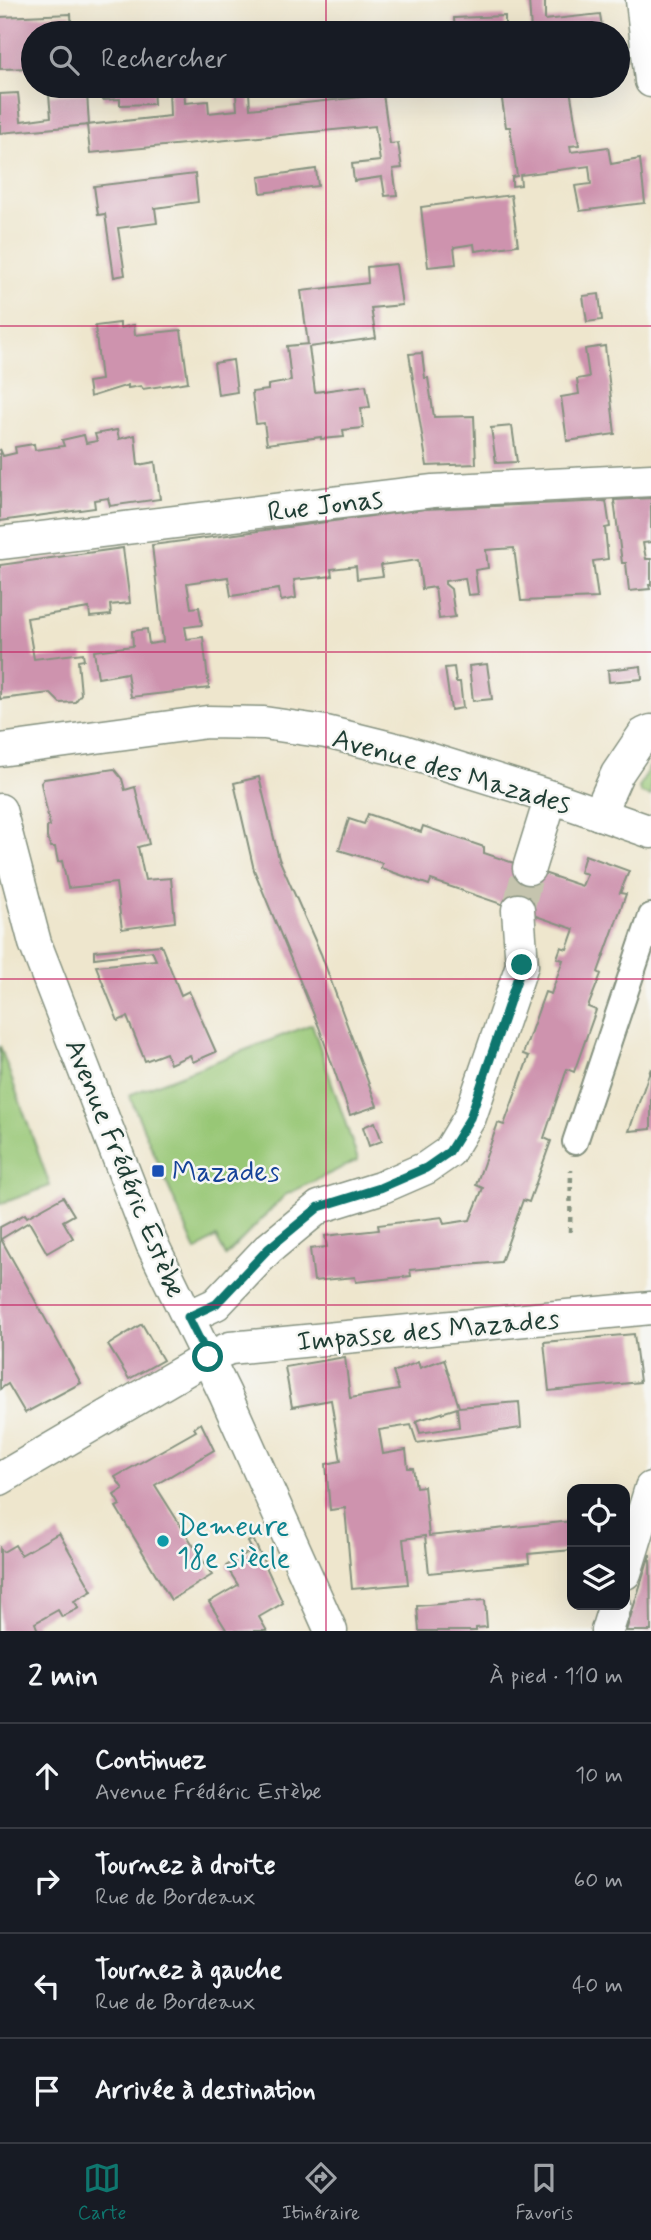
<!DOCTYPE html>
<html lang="fr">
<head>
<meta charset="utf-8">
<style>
  body { margin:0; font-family:Mynerve,sans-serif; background:#20242c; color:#f1f3f6 }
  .controls { position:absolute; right:21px; bottom:21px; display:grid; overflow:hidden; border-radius:14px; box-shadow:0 7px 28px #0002 }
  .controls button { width:63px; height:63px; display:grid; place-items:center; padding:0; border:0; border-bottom:2px solid #363941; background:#171b24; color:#f1f3f6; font:35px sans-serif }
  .stop { position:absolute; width:21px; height:21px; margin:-16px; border:5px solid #0f766e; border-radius:50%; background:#fff }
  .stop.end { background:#0f766e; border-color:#fff; box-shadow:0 2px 7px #0008 }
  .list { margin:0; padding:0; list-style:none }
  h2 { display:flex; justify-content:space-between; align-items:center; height:91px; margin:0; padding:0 28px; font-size:30px }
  h2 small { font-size:23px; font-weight:400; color:#9ea1a6 }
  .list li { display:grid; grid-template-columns:46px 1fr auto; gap:21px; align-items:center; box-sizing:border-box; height:105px; padding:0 28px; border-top:2px solid #363941 }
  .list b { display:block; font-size:26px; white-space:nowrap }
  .list p { margin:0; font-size:23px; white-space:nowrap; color:#9ea1a6 }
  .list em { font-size:23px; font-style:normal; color:#9ea1a6 }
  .icon { flex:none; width:38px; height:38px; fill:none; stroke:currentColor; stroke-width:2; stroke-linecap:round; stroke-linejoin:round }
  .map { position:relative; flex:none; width:651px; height:1631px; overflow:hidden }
  .search { position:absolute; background:#171b24; box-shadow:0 7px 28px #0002; left:21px; right:21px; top:21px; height:77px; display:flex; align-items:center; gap:18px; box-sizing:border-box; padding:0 24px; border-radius:38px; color:#9ea1a6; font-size:26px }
  .sheet { height:511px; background:#171b24 }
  nav { display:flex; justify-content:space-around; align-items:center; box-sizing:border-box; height:98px; border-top:2px solid #363941; background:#171b24; font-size:19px; color:#9ea1a6 }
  nav a { display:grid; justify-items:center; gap:4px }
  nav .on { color:#0f766e }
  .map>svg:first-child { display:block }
  .green { fill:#98c776; stroke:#5c8255; stroke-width:2 }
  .building { fill:#ce93ae; fill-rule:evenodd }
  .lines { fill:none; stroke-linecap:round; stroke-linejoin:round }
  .minor-tunnel { stroke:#c5c4ae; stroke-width:32; stroke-dasharray:32 16; stroke-linecap:butt }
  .pedestrian-casing { stroke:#869280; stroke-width:28 }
  .minor-casing { stroke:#869280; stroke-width:35 }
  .path { stroke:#869280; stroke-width:4.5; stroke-dasharray:5 5; stroke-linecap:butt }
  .pedestrian { stroke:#fff; stroke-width:24 }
  .minor { stroke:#fff; stroke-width:32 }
  .route { stroke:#0f766e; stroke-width:9 }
  .grid { fill:none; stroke:#c2185b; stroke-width:2; stroke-opacity:0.55 }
  .transit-dot { fill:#1a4fb4; stroke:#f6f6f2; stroke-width:2.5 }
  .culture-dot { fill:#0f9aa8; stroke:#f6f6f2; stroke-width:2.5 }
  .labels { text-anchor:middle; stroke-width:5; stroke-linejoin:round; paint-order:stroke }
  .street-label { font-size:28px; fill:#1f3d34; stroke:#f6f6f2 }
  .transit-label { font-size:28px; fill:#164399; stroke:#f6f6f2; text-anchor:start }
  .culture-label { font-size:28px; fill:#0d838f; stroke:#f6f6f2; text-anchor:start }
</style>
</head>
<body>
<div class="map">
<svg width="651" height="1631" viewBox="0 0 651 1631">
  <rect width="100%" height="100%" fill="#f6f6f2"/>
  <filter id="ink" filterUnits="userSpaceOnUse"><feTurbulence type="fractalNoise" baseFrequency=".0143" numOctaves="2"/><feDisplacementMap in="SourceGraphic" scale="14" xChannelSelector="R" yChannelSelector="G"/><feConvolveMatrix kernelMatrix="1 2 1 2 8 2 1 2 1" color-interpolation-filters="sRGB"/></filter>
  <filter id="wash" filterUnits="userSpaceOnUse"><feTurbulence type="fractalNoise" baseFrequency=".00686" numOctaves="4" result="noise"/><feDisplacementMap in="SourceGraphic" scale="28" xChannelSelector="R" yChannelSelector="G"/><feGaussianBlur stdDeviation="1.57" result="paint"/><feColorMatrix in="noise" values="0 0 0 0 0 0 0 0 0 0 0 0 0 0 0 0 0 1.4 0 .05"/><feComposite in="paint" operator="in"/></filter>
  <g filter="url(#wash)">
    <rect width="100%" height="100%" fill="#eee6cd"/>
    <g class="green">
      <path d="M651 764V796L641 793 639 788Z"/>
      <path d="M312 1024 358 1160 285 1195 226 1256 216 1237 196 1251 129 1095Z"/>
      <path d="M0 1046 50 1186 0 1204Z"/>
    </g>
    <g id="blocks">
      <g class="building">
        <path d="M529 0H545V20L600 14 603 33 531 31Z"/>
        <path d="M71 14 72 33H33V68L0 69V17Z"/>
        <path d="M505 16V33H455L454 18Z"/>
        <path d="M376 20 375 33H315V27L349 25V21Z"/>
        <path d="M284 27V33H182V31Z"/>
        <rect x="408" y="31" width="23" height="2"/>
        <path d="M102 86H153L154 104 120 105V99L103 100Z"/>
        <path d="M379 86H426L427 88 383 94 390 144 398 143 402 168 393 169 397 195 385 196 382 177 354 181 352 164 380 161 375 126 90 153 87 125 170 116 169 89 184 88 185 103 208 101 209 113 237 110 236 94 249 92 250 109 379 95Z"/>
        <path d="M500 86H561L562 90 570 89 579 145 570 146 571 152 608 147 611 164 640 159 645 203 580 211 575 186 591 184 589 166 520 175 521 185 512 186V177L517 176 510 127H506Z"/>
        <path d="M18 93 21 121 51 117 49 95 87 93 89 125 0 133V94Z"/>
        <path d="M316 169 318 186 261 193 259 177Z"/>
        <path d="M195 174 198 202 155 208 157 223 118 228 125 275 114 277 105 214 98 215 94 186Z"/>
        <path d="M511 195 518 245 475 251 474 244 454 247 456 264 428 267 421 207Z"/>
        <path d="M396 264 402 305 371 308 376 338 309 347 315 392 366 385 370 407 361 408 363 428 343 430 344 437 321 439V437L267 444 264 423 256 424 252 392 268 390V385L291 381 287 346 308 344 301 291 368 283 367 267Z"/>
        <path d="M599 294 602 320 587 322 583 296Z"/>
        <path d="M120 323V328L134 325 135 335 181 330 188 382 143 389 141 386 128 388V385L90 397 88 382 101 380 95 326Z"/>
        <path d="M605 346 615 434 567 441 561 397 579 394 577 379 589 377 585 349Z"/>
        <path d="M422 353 425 378H428L434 417 474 416 476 464 427 466 409 354Z"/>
        <path d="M233 360 237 392 218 395 214 363Z"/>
        <path d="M512 426 517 462 496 463 491 428Z"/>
        <path d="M117 430 119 439 135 435 138 465 155 462 160 499 110 506 108 498 94 500 95 508 0 521V449L3 456 16 453 15 447 34 444 35 450 64 446 62 440 84 435 86 443 97 441 95 434Z"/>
        <path d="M651 498V542L643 543 646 559H651V585H649L650 589 629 591 626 563H622L614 500Z"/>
        <path d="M606 501 610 527 605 528 608 559 593 561 598 598 521 601 514 548 486 550 488 568 475 570 478 594 468 595 465 578 445 581V584L451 589 455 617 439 619 435 587 422 589 418 560 381 565 383 576 357 579 356 566 331 569 332 576 294 580 296 598 281 601 279 589 231 596 228 577 187 583 191 608 199 607 202 625 185 627 187 639 203 637 209 688 131 697 127 673 98 678 94 651 133 646 132 631 147 629 149 644 163 642 152 545 425 509Z"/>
        <path d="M123 548 130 603 110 605 111 615 90 617 89 608 27 618 34 659 83 653 84 660 78 661 81 694 75 702 60 703 50 693 0 699V565Z"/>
        <path d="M487 664 492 699 473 701 469 666Z"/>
        <path d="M641 666 642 679 609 682 608 670Z"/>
        <path d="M454 667 456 682H460L463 708 451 710 445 668Z"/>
        <path d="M114 769 122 779 125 790 135 787 149 844 138 847 145 880 171 878 175 922 122 929 116 883 68 888 62 861 58 862 55 847H51L47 838V827L50 826 41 783 44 779Z"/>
        <path d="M259 777 279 859 321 954 377 1106 350 1115 319 1027 254 870 234 783Z"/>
        <path d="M368 814 421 832 423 826 484 847V853L582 886 587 874 580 872 585 855 629 871 620 893 626 894 598 972 601 974 588 1007 596 1010 574 1072 567 1069 544 1138 551 1141 529 1202 523 1200 501 1262 410 1270 411 1276 356 1282 355 1277 314 1281 310 1249 327 1247 325 1236 379 1230 378 1225 442 1217 444 1224 470 1220 483 1188 476 1185 498 1123 504 1125 529 1056 523 1054 545 992 551 994 563 960 557 958 561 947 567 949 574 929 431 880 429 885 381 868 382 863 339 850 349 819 364 824Z"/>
        <path d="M161 945 181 995 189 991 216 1052 193 1062 190 1055 170 1064 166 1053 145 1061 127 1017 118 1021 96 966 156 960 152 951 94 958V951Z"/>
        <path d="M651 1068V1129L629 1131Z"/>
        <path d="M375 1122 382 1141 369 1146 363 1127Z"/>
        <path d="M63 1197 74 1215 63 1221 73 1238 47 1253 29 1222 1 1239 81 1383 25 1413 8 1384 0 1389V1227L25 1214 27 1217Z"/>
        <path d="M142 1324 163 1360 129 1379 108 1345Z"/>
        <path d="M634 1334 640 1382 549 1391 544 1342Z"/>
        <path d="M345 1357 350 1398 399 1390 393 1372 418 1362 420 1368 444 1359 459 1407 519 1402 521 1428 417 1443 411 1425 379 1430 383 1454 406 1450 408 1468H413L416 1487 424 1486 429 1536 572 1521V1550L528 1554 529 1563 429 1573 425 1536 403 1539 408 1584 352 1589 345 1508 330 1510 326 1464 341 1461 331 1400 292 1407 285 1367ZM457 1408 459 1427 420 1433 416 1421Z"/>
        <path d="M201 1423 214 1450 155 1485 212 1575 171 1600 116 1507 120 1505 114 1495 123 1489 115 1477 196 1431 194 1428Z"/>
        <path d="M59 1533 92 1591 74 1601 79 1608 62 1617 58 1610 35 1623 38 1631H0V1548L3 1552 15 1545 21 1555Z"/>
        <path d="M253 1539 283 1603 259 1617 267 1631H227L209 1602 238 1585 226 1566 252 1550 248 1542Z"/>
        <path d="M650 1554 651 1631H626Z"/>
        <path d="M485 1600 487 1627 476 1628V1631H419L417 1606Z"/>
      </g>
    </g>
  </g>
  <g filter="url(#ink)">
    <use href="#blocks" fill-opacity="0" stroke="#869280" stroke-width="2"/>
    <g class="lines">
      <path class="minor-tunnel" d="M518 910 529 868"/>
      <defs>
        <path id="pedestrian" d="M575 1142 651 916"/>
        <g id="minor">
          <path d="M642 0 651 81"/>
          <path d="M0 543 433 491 651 480"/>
          <path d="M0 750 207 722 264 723 326 732 403 751 551 797 651 832"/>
          <path d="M0 810 35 943 152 1244 225 1394 331 1631"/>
          <path d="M599 814 617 774 644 734 651 731"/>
          <path d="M529 868 551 797"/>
          <path d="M188 1317 216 1304 268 1249 319 1207 380 1188 426 1168 449 1152 470 1117 522 965 518 910"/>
          <path d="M0 1479 208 1357 230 1348 651 1308"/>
          <path d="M625 1573 651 1488"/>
          <path d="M607 1631 615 1605"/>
        </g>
      </defs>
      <use href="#pedestrian" class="pedestrian-casing"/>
      <use href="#minor" class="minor-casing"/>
      <path class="path" d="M570 1232 571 1170"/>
      <use href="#pedestrian" class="pedestrian"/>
      <use href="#minor" class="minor"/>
    </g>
  </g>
  <g class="lines" filter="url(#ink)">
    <path class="route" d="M208 1357 188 1317 216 1304 268 1249 319 1207 380 1188 426 1168 449 1152 470 1118 522 965"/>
  </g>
  <path class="grid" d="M326 0V33M326 86V1631M0 326H651M0 652H651M0 979H651M0 1305H651"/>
  <rect class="transit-dot" x="151" y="1164" width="14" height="14" rx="3.5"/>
  <circle class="culture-dot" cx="163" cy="1541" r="7"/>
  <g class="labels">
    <g class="street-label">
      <text transform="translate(325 504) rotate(-7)" y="10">Rue Jonas</text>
      <text transform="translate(452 770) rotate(16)" y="10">Avenue des Mazades</text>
      <text transform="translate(126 1168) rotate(68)" y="10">Avenue Frédéric Estèbe</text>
      <text transform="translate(428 1329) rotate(-5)" y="10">Impasse des Mazades</text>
    </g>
    <g class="transit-label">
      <text x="172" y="1181">Mazades</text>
    </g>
    <g class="culture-label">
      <text x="177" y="1535">Demeure<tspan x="177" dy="32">18e siècle</tspan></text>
    </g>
  </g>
</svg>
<div class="controls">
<button><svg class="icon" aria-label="locate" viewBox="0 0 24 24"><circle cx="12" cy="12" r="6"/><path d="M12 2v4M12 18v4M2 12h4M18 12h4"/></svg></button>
<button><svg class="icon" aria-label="layers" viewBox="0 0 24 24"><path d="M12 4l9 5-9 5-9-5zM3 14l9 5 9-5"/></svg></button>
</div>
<div class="stop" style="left:208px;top:1357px"></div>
<div class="stop end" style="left:522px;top:965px"></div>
<div class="search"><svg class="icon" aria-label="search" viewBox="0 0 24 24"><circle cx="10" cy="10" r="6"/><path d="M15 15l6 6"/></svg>Rechercher</div>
</div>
<section class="sheet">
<h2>2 min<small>À pied · 110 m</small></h2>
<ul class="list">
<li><svg class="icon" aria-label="ahead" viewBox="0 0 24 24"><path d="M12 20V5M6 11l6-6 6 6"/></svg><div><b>Continuez</b><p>Avenue Frédéric Estèbe</p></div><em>10 m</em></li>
<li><svg class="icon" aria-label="right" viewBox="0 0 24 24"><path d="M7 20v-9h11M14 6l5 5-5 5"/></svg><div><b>Tournez à droite</b><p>Rue de Bordeaux</p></div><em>60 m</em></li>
<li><svg class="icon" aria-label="left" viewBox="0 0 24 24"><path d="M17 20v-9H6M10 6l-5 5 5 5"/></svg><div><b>Tournez à gauche</b><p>Rue de Bordeaux</p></div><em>40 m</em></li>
<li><svg class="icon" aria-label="arrive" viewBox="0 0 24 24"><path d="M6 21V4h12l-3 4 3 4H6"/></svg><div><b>Arrivée à destination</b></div></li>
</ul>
</section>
<nav>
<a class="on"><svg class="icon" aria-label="map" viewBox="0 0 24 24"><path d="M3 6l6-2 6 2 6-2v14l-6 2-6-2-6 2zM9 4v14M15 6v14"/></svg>Carte</a>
<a><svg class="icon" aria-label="directions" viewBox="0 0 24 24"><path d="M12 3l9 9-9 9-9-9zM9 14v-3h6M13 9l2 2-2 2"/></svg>Itinéraire</a>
<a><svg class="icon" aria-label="saved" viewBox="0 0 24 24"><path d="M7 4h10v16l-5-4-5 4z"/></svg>Favoris</a>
</nav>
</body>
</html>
